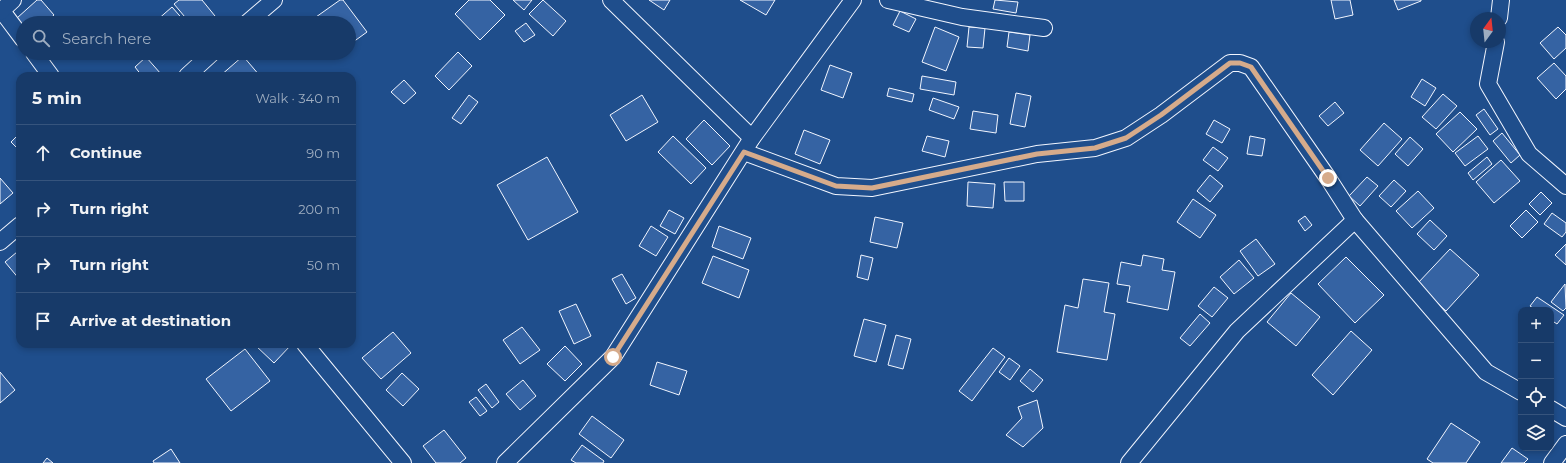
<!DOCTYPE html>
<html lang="en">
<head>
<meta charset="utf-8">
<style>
  body { margin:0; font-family:Montserrat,sans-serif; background:#20416f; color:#f1f3f6 }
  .controls { position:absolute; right:12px; bottom:12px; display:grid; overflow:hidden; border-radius:8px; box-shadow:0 2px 6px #0003 }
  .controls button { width:36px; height:36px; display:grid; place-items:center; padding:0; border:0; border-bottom:1px solid #36547d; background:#173a69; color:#f1f3f6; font:20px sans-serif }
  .compass { position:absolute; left:1470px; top:12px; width:36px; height:36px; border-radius:50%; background:#173a69; box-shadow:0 2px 6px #0003; rotate:15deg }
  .stop { position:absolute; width:12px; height:12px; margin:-9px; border:3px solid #d6ab8b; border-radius:50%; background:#fff }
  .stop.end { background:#d6ab8b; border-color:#fff; box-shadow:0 1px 4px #0008 }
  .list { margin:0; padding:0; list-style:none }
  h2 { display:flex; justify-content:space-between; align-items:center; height:52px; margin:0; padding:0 16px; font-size:17px }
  h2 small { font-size:13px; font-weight:400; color:#9eadc0 }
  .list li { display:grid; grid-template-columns:26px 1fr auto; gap:12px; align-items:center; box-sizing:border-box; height:56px; padding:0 16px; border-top:1px solid #36547d }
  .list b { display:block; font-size:15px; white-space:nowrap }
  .list em { font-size:13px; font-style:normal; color:#9eadc0 }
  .icon { flex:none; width:22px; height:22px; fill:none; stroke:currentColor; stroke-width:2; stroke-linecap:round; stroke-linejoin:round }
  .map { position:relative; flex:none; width:1566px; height:463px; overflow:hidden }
  .search { position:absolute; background:#173a69; box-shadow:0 2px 6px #0003; left:16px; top:16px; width:340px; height:44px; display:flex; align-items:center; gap:10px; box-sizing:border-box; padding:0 14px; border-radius:22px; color:#9eadc0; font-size:15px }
  .panel { position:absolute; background:#173a69; box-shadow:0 2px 6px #0003; left:16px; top:72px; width:340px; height:276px; border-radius:12px }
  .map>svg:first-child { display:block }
  .building { fill:#3563a3; stroke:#f2f6ff }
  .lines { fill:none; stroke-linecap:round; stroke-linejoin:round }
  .minor-casing { stroke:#f2f6ff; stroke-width:18 }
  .minor { stroke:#1f4e8c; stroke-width:16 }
  .route { stroke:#d6ab8b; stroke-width:5 }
</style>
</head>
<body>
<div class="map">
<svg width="1566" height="463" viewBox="0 0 1566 463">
  <rect width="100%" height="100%" fill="#1f4e8c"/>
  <g class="building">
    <path d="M37 0H41L54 15 45 23H23V25L17 18Z"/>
    <path d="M179 0H202L215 16 207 23H190L174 4Z"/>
    <path d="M340 0H343L367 32 349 45V23H320L316 17Z"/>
    <path d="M469 0H490L505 15 480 40 455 14Z"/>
    <path d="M513 0H532L524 10Z"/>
    <path d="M543 0 566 21 553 36 529 14Z"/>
    <path d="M649 0H670L664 10Z"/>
    <path d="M740 0H775L766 15Z"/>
    <path d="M995 0 1018 2 1016 13 993 9Z"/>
    <path d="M1331 0H1350L1353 15 1335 19Z"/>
    <path d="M1394 0H1421V1L1398 10Z"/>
    <path d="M172 7 186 23H158L156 21Z"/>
    <path d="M900 11 916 19 909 32 893 25Z"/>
    <path d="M526 23 535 35 524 42 515 31Z"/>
    <path d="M935 27 959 37 946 71 922 62Z"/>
    <path d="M969 27 985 28 983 48 967 47Z"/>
    <path d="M1558 27 1566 35V48L1554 59 1540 43Z"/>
    <path d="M1009 32 1030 35 1028 51 1007 47Z"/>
    <path d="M458 52 472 66 449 90 435 76Z"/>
    <path d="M46 53H57L51 58Z"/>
    <path d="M243 56 260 76H220Z"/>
    <path d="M146 57 161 74 158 76H142L135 67Z"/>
    <path d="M1554 63 1566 76V89L1556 99 1537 78Z"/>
    <path d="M830 65 852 73 843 98 821 90Z"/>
    <path d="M922 76 956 82 954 95 920 89Z"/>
    <path d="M1422 79 1436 88 1425 106 1411 97Z"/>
    <path d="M404 80 416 93 404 104 391 92Z"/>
    <path d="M889 88 914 94 912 102 887 96Z"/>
    <path d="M1016 93 1031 96 1025 127 1010 124Z"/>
    <path d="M1443 94 1457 106 1436 129 1422 117Z"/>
    <path d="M469 95 478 102 461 124 452 118Z"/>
    <path d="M642 95 658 122 626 141 610 115Z"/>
    <path d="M933 98 959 107 954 119 929 110Z"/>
    <path d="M1335 102 1344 113 1328 126 1319 116Z"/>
    <path d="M1484 109 1498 129 1490 135 1476 115Z"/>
    <path d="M973 111 998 115 996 133 970 129Z"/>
    <path d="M1460 112 1477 129 1453 152 1436 134Z"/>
    <path d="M704 120 730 146 712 165 686 139Z"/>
    <path d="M1214 120 1230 129 1222 143 1206 134Z"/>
    <path d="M1384 123 1402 139 1378 166 1360 150Z"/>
    <path d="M804 130 830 140 820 164 795 154Z"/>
    <path d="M20 133V151L11 142Z"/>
    <path d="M1502 133 1520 155 1511 163 1493 141Z"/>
    <path d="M673 136 706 168 691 184 658 152Z"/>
    <path d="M927 136 949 141 945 157 922 151Z"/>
    <path d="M1250 136 1265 139 1262 156 1247 154Z"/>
    <path d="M1478 136 1488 149 1465 166 1455 153Z"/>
    <path d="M1410 137 1423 149 1408 166 1395 154Z"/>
    <path d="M1213 147 1228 158 1218 171 1203 160Z"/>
    <path d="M547 157 578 212 528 240 497 185Z"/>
    <path d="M1487 157 1492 164 1473 180 1468 173Z"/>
    <path d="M1501 160 1520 181 1494 203 1476 182Z"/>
    <path d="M1210 175 1223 186 1210 202 1197 191Z"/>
    <path d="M1367 177 1378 186 1360 206 1349 196Z"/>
    <path d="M0 178 13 193 0 204Z"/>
    <path d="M1394 180 1406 191 1391 207 1379 196Z"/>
    <path d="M968 182 995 184 993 208 967 206Z"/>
    <path d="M1004 182H1024V201H1005Z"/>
    <path d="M1418 191 1434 208 1412 228 1396 211Z"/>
    <path d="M1541 192 1552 203 1540 215 1529 204Z"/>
    <path d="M1193 199 1216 215 1200 238 1177 222Z"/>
    <path d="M669 210 684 218 675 234 660 226Z"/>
    <path d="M1526 210 1538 222 1522 238 1510 226Z"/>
    <path d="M1552 213 1566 223V232L1562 237 1544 224Z"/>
    <path d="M1305 216 1312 225 1305 231 1298 221Z"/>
    <path d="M875 217 903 223 897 248 870 242Z"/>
    <path d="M1430 220 1447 236 1434 250 1417 234Z"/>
    <path d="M651 226 668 237 656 256 639 246Z"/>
    <path d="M719 226 751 238 743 259 712 247Z"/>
    <path d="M1256 239 1275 264 1258 276 1240 251Z"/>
    <path d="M1566 244V265L1555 255Z"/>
    <path d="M1450 249 1479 275 1446 311 1417 284Z"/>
    <path d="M17 252 20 256V280L5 262Z"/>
    <path d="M861 255 873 258 868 280 857 277Z"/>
    <path d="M1143 255 1164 259 1162 270 1175 272 1168 310 1127 302 1130 286 1117 284 1121 262 1141 266Z"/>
    <path d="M713 256 749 270 739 298 702 283Z"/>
    <path d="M1346 257 1384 295 1355 323 1318 284Z"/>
    <path d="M1239 260 1254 278 1234 294 1220 277Z"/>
    <path d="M622 274 636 298 626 304 612 279Z"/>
    <path d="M1083 279 1109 283 1104 312 1115 314 1107 360 1057 352 1065 305 1078 308Z"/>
    <path d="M1565 284 1566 308 1563 311 1551 302Z"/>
    <path d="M1214 287 1228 298 1212 317 1198 306Z"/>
    <path d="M1291 293 1320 317 1296 346 1267 322Z"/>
    <path d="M1537 297 1564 315 1557 324 1551 320V310H1536L1530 306Z"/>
    <path d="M576 304 591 336 574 344 559 311Z"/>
    <path d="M1200 314 1210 323 1190 346 1180 338Z"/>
    <path d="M864 319 886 325 876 362 854 356Z"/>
    <path d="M522 327 540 350 520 364 503 340Z"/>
    <path d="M1351 331 1372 350 1333 395 1312 375Z"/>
    <path d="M393 332 411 353 381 379 362 358Z"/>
    <path d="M896 335 911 339 903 369 888 365Z"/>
    <path d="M256 344H290L291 345 274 363 255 345Z"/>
    <path d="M565 346 582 364 565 381 547 364Z"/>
    <path d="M993 348 1005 357 972 401 959 391Z"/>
    <path d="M245 349 270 381 231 411 206 379Z"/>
    <path d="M1009 358 1020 366 1010 380 999 372Z"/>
    <path d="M657 362 687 371 679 395 650 385Z"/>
    <path d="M1030 369 1043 380 1033 392 1020 381Z"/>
    <path d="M0 372 15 390 0 403Z"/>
    <path d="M402 373 419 389 403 406 386 390Z"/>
    <path d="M523 380 536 396 520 410 506 394Z"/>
    <path d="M486 384 499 402 492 408 478 390Z"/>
    <path d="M476 397 487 411 480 416 469 402Z"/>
    <path d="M1037 400 1043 428 1023 447 1006 435 1022 418 1018 407Z"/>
    <path d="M592 416 624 440 611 458 579 434Z"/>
    <path d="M1451 423 1480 442 1466 463H1433L1427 459Z"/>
    <path d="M444 430 466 458 460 463H436L423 446Z"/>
    <path d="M582 445 604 461 603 463H576L571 460Z"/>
    <path d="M1512 448 1528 459 1524 463H1501Z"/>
    <path d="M171 449 180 463H154L153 461Z"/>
    <path d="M47 458 53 463H43Z"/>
  </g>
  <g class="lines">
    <defs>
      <g id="minor">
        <path d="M611 0 752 138"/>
        <path d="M888 0 962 17 1044 28"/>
        <path d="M2 11 23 39"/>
        <path d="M0 12 13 0"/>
        <path d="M1499 18 1501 0"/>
        <path d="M247 23 274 0"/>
        <path d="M1496 42 1488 84 1529 154 1566 186"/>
        <path d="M34 53 51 76"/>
        <path d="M187 76 212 53"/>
        <path d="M744 152 836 186 872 188 1037 154 1095 148 1126 138 1161 115 1230 63H1240L1251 67 1328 178 1355 220"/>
        <path d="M0 242 20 225"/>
        <path d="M305 344 403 463"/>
        <path d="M1551 409 1566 418"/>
        <path d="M505 463 613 357 752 138 853 0"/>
        <path d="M1129 463 1237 331 1355 220 1486 372 1521 392"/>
        <path d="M1552 463 1566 444"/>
      </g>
    </defs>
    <use href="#minor" class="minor-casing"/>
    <use href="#minor" class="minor"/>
  </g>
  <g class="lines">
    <path class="route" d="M613 357 744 152 836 186 872 188 1037 154 1095 148 1126 138 1161 115 1230 63H1240L1251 67 1328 178"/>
  </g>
</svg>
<div class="controls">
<button>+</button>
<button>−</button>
<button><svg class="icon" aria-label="locate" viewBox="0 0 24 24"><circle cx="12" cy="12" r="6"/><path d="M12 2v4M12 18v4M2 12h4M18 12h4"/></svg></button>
<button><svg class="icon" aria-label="layers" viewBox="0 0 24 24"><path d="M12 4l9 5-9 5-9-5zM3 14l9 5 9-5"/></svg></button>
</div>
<svg class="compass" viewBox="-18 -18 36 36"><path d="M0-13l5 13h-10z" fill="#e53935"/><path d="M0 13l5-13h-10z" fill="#9eadc0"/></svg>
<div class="stop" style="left:613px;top:357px"></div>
<div class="stop end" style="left:1328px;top:178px"></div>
<div class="search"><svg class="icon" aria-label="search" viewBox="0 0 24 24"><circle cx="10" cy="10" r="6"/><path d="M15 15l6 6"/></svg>Search here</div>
<section class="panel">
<h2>5 min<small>Walk · 340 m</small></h2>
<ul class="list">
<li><svg class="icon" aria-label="ahead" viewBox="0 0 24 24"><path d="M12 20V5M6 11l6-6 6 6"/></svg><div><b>Continue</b></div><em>90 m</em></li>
<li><svg class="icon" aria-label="right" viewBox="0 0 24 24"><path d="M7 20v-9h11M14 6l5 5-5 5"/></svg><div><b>Turn right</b></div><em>200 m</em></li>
<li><svg class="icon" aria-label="right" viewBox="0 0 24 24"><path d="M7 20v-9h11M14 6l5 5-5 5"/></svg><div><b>Turn right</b></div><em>50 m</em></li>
<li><svg class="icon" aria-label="arrive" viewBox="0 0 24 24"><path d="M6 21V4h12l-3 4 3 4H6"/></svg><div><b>Arrive at destination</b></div></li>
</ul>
</section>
</div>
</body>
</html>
